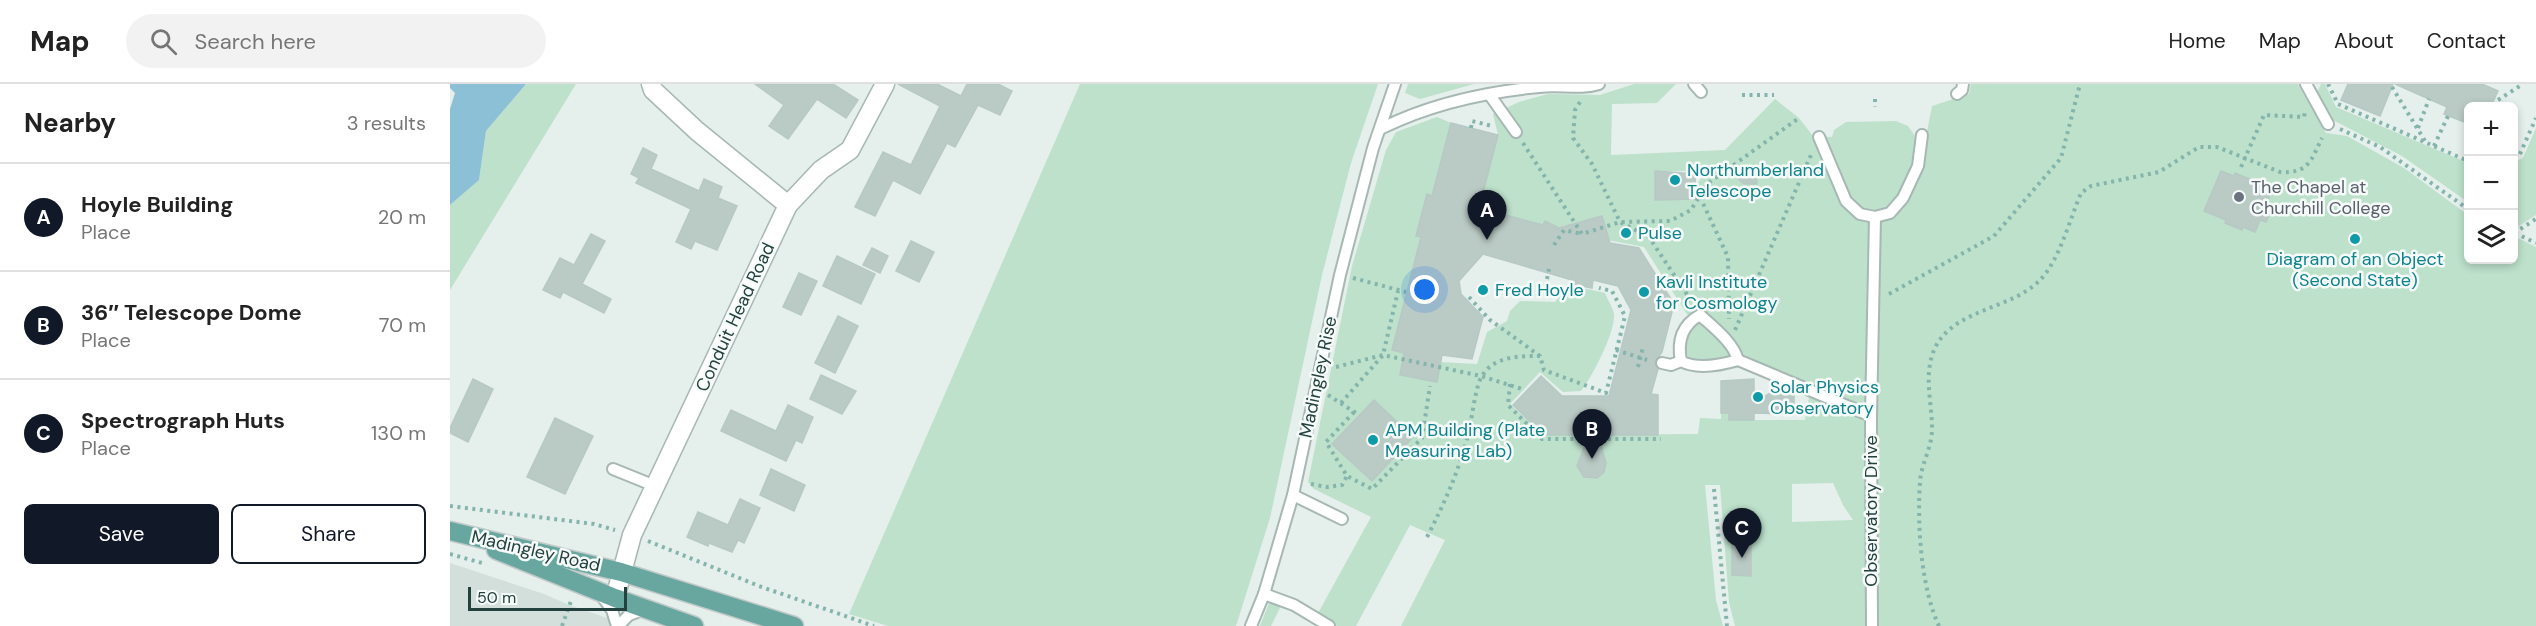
<!DOCTYPE html>
<html lang="en">
<head>
<meta charset="utf-8">
<style>
  body { margin:0; font-family:"DM Sans",sans-serif; background:#f2f2f2; color:#222 }
  .controls { position:absolute; right:18px; top:18px; display:grid; overflow:hidden; border-radius:9px; box-shadow:0 3px 9px #0003 }
  .controls button { width:54px; height:54px; display:grid; place-items:center; padding:0; border:0; border-bottom:2px solid #e0e0e0; background:#fff; color:#222; font:30px sans-serif }
  .scale { position:absolute; left:18px; bottom:15px; width:159px; box-sizing:border-box; padding-left:6px; border:3px solid #23423e; border-top:0; font-size:16px; line-height:21px; white-space:nowrap; color:#23423e; -webkit-text-stroke:4px #f6fbf9; paint-order:stroke }
  .you { position:absolute; left:975px; top:206px; width:21px; height:21px; margin:-15px; border:4px solid #fff; border-radius:50%; background:#1a73e8; box-shadow:0 0 0 9px #1a73e833 }
  .badge { display:grid; place-items:center; width:39px; height:39px; border-radius:50%; background:#111827; color:#fff; font-size:20px; font-weight:700 }
  .pin { position:absolute; translate:-50% -50px; filter:drop-shadow(0 2px 3px #0008) }
  .pin::after { content:''; position:absolute; top:32px; width:21px; height:18px; background:inherit; clip-path:polygon(0 0,100% 0,50% 100%) }
  .list { margin:0; padding:0; list-style:none }
  h2 { display:flex; justify-content:space-between; align-items:center; height:78px; margin:0; padding:0 24px; font-size:26px }
  h2 small { font-size:20px; font-weight:400; color:#767676 }
  .list li { display:grid; grid-template-columns:39px 1fr auto; gap:18px; align-items:center; box-sizing:border-box; height:108px; padding:0 24px; border-top:2px solid #e0e0e0 }
  .list b { display:block; font-size:22px; white-space:nowrap }
  .list p { margin:0; font-size:20px; white-space:nowrap; color:#767676 }
  .list em { font-size:20px; font-style:normal; color:#767676 }
  .actions { display:flex; gap:12px; padding:18px 24px }
  .actions a { flex:1; padding:14px 0; border:2px solid #111827; border-radius:9px; text-align:center; font-size:21px; color:#111827 }
  .actions .main { background:#111827; color:#fff }
  .icon { flex:none; width:33px; height:33px; fill:none; stroke:currentColor; stroke-width:2; stroke-linecap:round; stroke-linejoin:round }
  .map { position:relative; flex:none; width:2086px; height:542px; overflow:hidden }
  header { display:flex; align-items:center; gap:36px; box-sizing:border-box; height:84px; padding:0 30px; background:#fff; border-bottom:2px solid #e0e0e0 }
  header strong { font-size:28px }
  nav { display:flex; gap:33px; margin-inline-start:auto; font-size:21px }
  .search { width:420px; height:54px; background:#f2f2f2; display:flex; align-items:center; gap:15px; box-sizing:border-box; padding:0 21px; border-radius:33px; color:#767676; font-size:22px }
  main { display:flex }
  aside { flex:1; background:#fff }
  .map>svg:first-child { display:block }
  .built { fill:#d3dfdb }
  .green { fill:#bde1cb; fill-rule:evenodd }
  .water { fill:#8bc0d6 }
  .building { fill:#bacac5; stroke:#b7c9c4; stroke-width:1.5 }
  .lines { fill:none; stroke-linecap:round; stroke-linejoin:round }
  .lane-casing { stroke:#a7b8b4; stroke-width:14 }
  .street-casing { stroke:#a7b8b4; stroke-width:21 }
  .primary-casing { stroke:#c1cac9; stroke-width:21 }
  .path { stroke:#84b4ab; stroke-width:4; stroke-dasharray:3 4.5; stroke-linecap:butt }
  .lane { stroke:#fff; stroke-width:10 }
  .street { stroke:#fff; stroke-width:18 }
  .primary { stroke:#67a79f; stroke-width:18 }
  .path-bridge { stroke:#84b4ab; stroke-width:4; stroke-dasharray:3 4.5; stroke-linecap:butt }
  .culture-dot { fill:#0f9aa8; stroke:#f6fbf9; stroke-width:2 }
  .worship-dot { fill:#6b7280; stroke:#f6fbf9; stroke-width:2 }
  .labels { text-anchor:middle; stroke-width:5; stroke-linejoin:round; paint-order:stroke }
  .culture-label { font-size:18px; fill:#0d838f; stroke:#f6fbf9; text-anchor:start }
  .worship-label { font-size:18px; fill:#5b616d; stroke:#f6fbf9; text-anchor:start }
  .street-label { font-size:18px; fill:#23423e; stroke:#f6fbf9 }
</style>
</head>
<body>
<header>
<strong>Map</strong>
<div class="search"><svg class="icon" aria-label="search" viewBox="0 0 24 24"><circle cx="10" cy="10" r="6"/><path d="M15 15l6 6"/></svg>Search here</div>
<nav><a>Home</a><a>Map</a><a>About</a><a>Contact</a></nav>
</header>
<main>
<aside>
<h2>Nearby<small>3 results</small></h2>
<ul class="list">
<li><span class="badge">A</span><div><b>Hoyle Building</b><p>Place</p></div><em>20 m</em></li>
<li><span class="badge">B</span><div><b>36″ Telescope Dome</b><p>Place</p></div><em>70 m</em></li>
<li><span class="badge">C</span><div><b>Spectrograph Huts</b><p>Place</p></div><em>130 m</em></li>
</ul>
<div class="actions"><a class="main">Save</a><a>Share</a></div>
</aside>
<div class="map">
<svg width="2086" height="542" viewBox="0 0 2086 542">
  <rect width="100%" height="100%" fill="#e5efec"/>
  <path class="built" d="M0 479 94 510 119 521 181 542H0Z"/>
  <g class="green">
    <path d="M76 0H126L0 206V121L29 96 36 47Z"/>
    <path d="M630 0H928L901 79 872 191 820 434 786 542H438L399 530Z"/>
    <path d="M958 0H1024L970 15 955 9Z"/>
    <path d="M1184 0H1226L1207 19 1162 20 1161 71 1275 66 1325 15 1349 34 1363 52 1382 53 1384 46 1396 38 1446 37 1458 42 1465 52 1477 48 1482 22 1519 10 1521 0H1848L1876 49 1897 52 1954 84 2018 131V176H2064V152L2086 163V542H1285L1279 518 1270 401H1255L1266 516 1273 542H951L995 456 960 441 906 542H887L867 531 921 433 864 405 858 398 902 182 936 66 946 48 987 33 1001 39 982 112 977 110 967 152 971 153 989 278 1027 280 1037 248 1057 237 1060 227 1070 217 1105 218 1119 201 1155 209C1157 215 1164 225 1164 231 1165 249 1142 293 1131 307L1113 308 1090 288 1060 320 1094 351 1248 350 1250 334 1271 335V329H1279V336H1355L1361 302 1319 284 1291 269 1271 247 1251 229 1240 235 1194 163 1121 149 1095 137 1093 141 1029 124 1048 51 1043 30 1069 18 1098 10 1150 11ZM1257 86 1245 103V115L1206 116 1205 88ZM1383 399 1393 421 1403 436 1342 438V400Z"/>
    <path d="M1871 0H1875L1886 23 2018 79V118L1952 72 1881 35 1866 11Z"/>
    <path d="M2086 44V131L2064 145V78L2073 74Z"/>
    <path d="M1246 238 1253 239 1280 268 1278 274 1267 277 1239 274 1233 263 1236 250Z"/>
    <path d="M821 514 833 518 821 542H810Z"/>
  </g>
  <path class="water" d="M0 0H76L36 47 29 96 0 121V25L5 9 0 4Z"/>
  <g class="building">
    <path d="M305 0H383L408 16 396 34 367 15 338 55 319 42 334 21Z"/>
    <path d="M448 0H487L511 12 517 0H548L562 7 550 31 528 21 505 63 497 59 470 110 443 96 425 132 405 123 433 68 461 81 490 22Z"/>
    <path d="M1898 0H1943L1930 32 1891 16Z"/>
    <path d="M1945 0H2032L2048 7 2041 22H2019V40L1994 30 1997 23Z"/>
    <path d="M1001 39 1048 51 1029 124 1093 141 1095 137 1109 144 1152 132 1160 159 1189 164 1224 220 1212 268 1205 278 1208 285 1201 310 1208 311V351H1148L1156 379 1154 388 1147 394 1134 393 1127 382 1139 351H1094L1063 321 1091 292 1112 312H1159L1181 226 1168 202 1143 196 1142 204 1121 200 1122 196 1033 170 1009 197 1011 210 1033 233 1022 275 992 271 987 298 950 291 954 269 942 266 971 153 966 152 977 110 982 112Z"/>
    <path d="M193 64 207 71 201 85 249 107 254 95 272 103 268 114 287 122 267 166 245 157 241 165 226 158 241 125 186 99 189 94 181 90Z"/>
    <path d="M1305 82 1307 100H1294L1289 96V87L1295 83Z"/>
    <path d="M1205 87 1245 90 1246 115 1205 116Z"/>
    <path d="M1771 87 1784 92 1785 89 1812 100 1810 103 1821 108 1817 119 1823 121 1816 138 1810 136 1805 148 1793 143 1792 146 1775 139 1776 136 1754 127Z"/>
    <path d="M141 150 155 157 132 200 161 215 154 229 113 208 110 214 93 206 110 174 124 181Z"/>
    <path d="M461 157 484 168 469 198 446 187Z"/>
    <path d="M422 164 438 172 430 189 413 181Z"/>
    <path d="M387 172 425 190 411 220 373 202Z"/>
    <path d="M349 189 367 197 351 231 333 223Z"/>
    <path d="M388 232 408 242 385 289 365 279Z"/>
    <path d="M371 291 406 307 392 330 360 315Z"/>
    <path d="M23 295 43 305 18 358 0 349V344Z"/>
    <path d="M1304 295V319L1330 303 1340 306 1344 310V323L1334 330 1304 329V336H1279V329H1271V297Z"/>
    <path d="M924 316 963 353 922 397 882 360Z"/>
    <path d="M338 321 363 333 352 359 346 356 336 377 271 347 281 326 326 347Z"/>
    <path d="M105 334 143 352 115 410 77 393Z"/>
    <path d="M321 385 355 401 344 427 310 411Z"/>
    <path d="M290 415 310 424 294 459 288 456 282 468 259 459 258 462 237 453 248 428 278 441Z"/>
    <path d="M1301 455V492L1282 491V456Z"/>
  </g>
  <g class="lines">
    <defs>
      <g id="lane">
        <path d="M1244 0 1251 8"/>
        <path d="M1856 0 1878 40"/>
        <path d="M1039 10 1066 48"/>
        <path d="M1507 10 1512 6 1513 0"/>
        <path d="M932 44C981 20 1035 8 1089 3 1109 0 1130 6 1149 0"/>
        <path d="M1369 53 1396 117 1410 130 1425 133 1440 129 1453 114 1468 82 1472 51"/>
        <path d="M1250 231C1264 244 1283 258 1288 276 1271 281 1247 286 1231 277 1227 257 1232 241 1250 231Z"/>
        <path d="M1288 276 1421 332"/>
        <path d="M1212 279 1221 281 1231 277"/>
        <path d="M163 385 205 402"/>
        <path d="M843 411 892 435"/>
        <path d="M814 510 844 521 879 542"/>
        <path d="M151 511 162 526 167 542"/>
        <path d="M168 542 179 531 195 525"/>
        <path d="M801 542 814 510 843 411 890 191 923 64 945 0"/>
        <path d="M1422 542 1421 332 1425 133"/>
      </g>
      <g id="street">
        <path d="M201 0 203 6 247 47 338 121"/>
        <path d="M165 514 182 451 338 121 371 86 400 66 435 0"/>
      </g>
      <g id="primary">
        <path d="M0 447 171 488 344 542"/>
        <path d="M46 466 165 514 244 542"/>
      </g>
    </defs>
    <use href="#lane" class="lane-casing"/>
    <use href="#street" class="street-casing"/>
    <use href="#primary" class="primary-casing"/>
    <g class="path">
      <path d="M1878 0 1888 20 2018 77"/>
      <path d="M1942 3 1975 57"/>
      <path d="M1292 11H1324"/>
      <path d="M1425 15V23"/>
      <path d="M2048 16 2073 0"/>
      <path d="M1130 18 1125 26 1123 54 1142 80 1170 138 1199 153 1242 218"/>
      <path d="M1021 44 1022 37 1042 42"/>
      <path d="M1968 44 1979 15"/>
      <path d="M1890 45 1930 63 2018 125"/>
      <path d="M1073 59 1132 150 1170 138 1220 137 1241 126 1257 100 1349 34"/>
      <path d="M1984 62 1998 32"/>
      <path d="M2064 74 2069 72 2086 34"/>
      <path d="M1791 83 1814 31 1854 33 1855 28"/>
      <path d="M1250 113 1278 173 1279 235"/>
      <path d="M2064 149 2086 135"/>
      <path d="M2065 149 2086 159"/>
      <path d="M1104 161 1114 146 1132 150"/>
      <path d="M903 194 956 208"/>
      <path d="M1097 195 1099 185"/>
      <path d="M1439 210 1544 152 1611 74 1630 0"/>
      <path d="M1019 213 1040 236 1090 272 1094 286 1156 309 1175 232 1162 207 1149 204"/>
      <path d="M1285 246 1361 71"/>
      <path d="M1166 266 1197 276"/>
      <path d="M886 283 933 271 1031 292 1075 306"/>
      <path d="M1060 300 1058 321 1092 355H1211"/>
      <path d="M878 311 909 331"/>
      <path d="M891 319 933 271 948 207"/>
      <path d="M904 328 876 358 897 392 922 405 972 354 980 302"/>
      <path d="M861 400 877 403 892 401 897 392"/>
      <path d="M1264 405 1277 542"/>
      <path d="M0 422 144 440 165 446"/>
      <path d="M977 453C995 418 1008 389 1018 351 1022 336 1025 303 1032 292 1044 272 1069 272 1090 272"/>
      <path d="M198 457 309 502 424 542"/>
      <path d="M0 470 32 479"/>
      <path d="M112 542 121 517"/>
      <path d="M1489 542C1471 504 1467 441 1470 398 1471 380 1482 364 1482 345 1482 316 1472 287 1487 260 1509 224 1562 225 1590 196 1609 177 1620 135 1631 109L1641 102 1709 88 1749 63H1767L1830 88C1859 90 1861 76 1872 54"/>
    </g>
    <use href="#lane" class="lane"/>
    <use href="#street" class="street"/>
    <use href="#primary" class="primary"/>
    <path class="path-bridge" d="M1188 283 1193 263"/>
  </g>
  <g class="culture-dot">
    <circle cx="1225" cy="96" r="6"/>
    <circle cx="1176" cy="149" r="6"/>
    <circle cx="1905" cy="155" r="6"/>
    <circle cx="1033" cy="206" r="6"/>
    <circle cx="1194" cy="208" r="6"/>
    <circle cx="1308" cy="313" r="6"/>
    <circle cx="923" cy="356" r="6"/>
  </g>
  <circle class="worship-dot" cx="1789" cy="113" r="6"/>
  <g class="labels">
    <g class="culture-label">
      <text x="1237" y="92">Northumberland<tspan x="1237" dy="21">Telescope</tspan></text>
      <text x="1188" y="155">Pulse</text>
      <text x="1905" y="181" text-anchor="middle">Diagram of an Object<tspan x="1905" dy="21">(Second State)</tspan></text>
      <text x="1206" y="204">Kavli Institute<tspan x="1206" dy="21">for Cosmology</tspan></text>
      <text x="1045" y="212">Fred Hoyle</text>
      <text x="1320" y="309">Solar Physics<tspan x="1320" dy="21">Observatory</tspan></text>
      <text x="935" y="352">APM Building (Plate<tspan x="935" dy="21">Measuring Lab)</tspan></text>
    </g>
    <g class="worship-label">
      <text x="1801" y="109">The Chapel at<tspan x="1801" dy="21">Churchill College</tspan></text>
    </g>
    <g class="street-label">
      <text transform="translate(285 233) rotate(-65)" y="6">Conduit Head Road</text>
      <text transform="translate(868 293) rotate(-78)" y="6">Madingley Rise</text>
      <text transform="translate(1421 427) rotate(-90)" y="6">Observatory Drive</text>
      <text transform="translate(86 467) rotate(13)" y="6">Madingley Road</text>
    </g>
  </g>
</svg>
<div class="controls">
<button>+</button>
<button>−</button>
<button><svg class="icon" aria-label="layers" viewBox="0 0 24 24"><path d="M12 4l9 5-9 5-9-5zM3 14l9 5 9-5"/></svg></button>
</div>
<div class="scale">50 m</div>
<div class="you"></div>
<div class="pin badge" style="left:1037px;top:156px">A</div>
<div class="pin badge" style="left:1142px;top:375px">B</div>
<div class="pin badge" style="left:1292px;top:474px">C</div>
</div>
</main>
</body>
</html>
